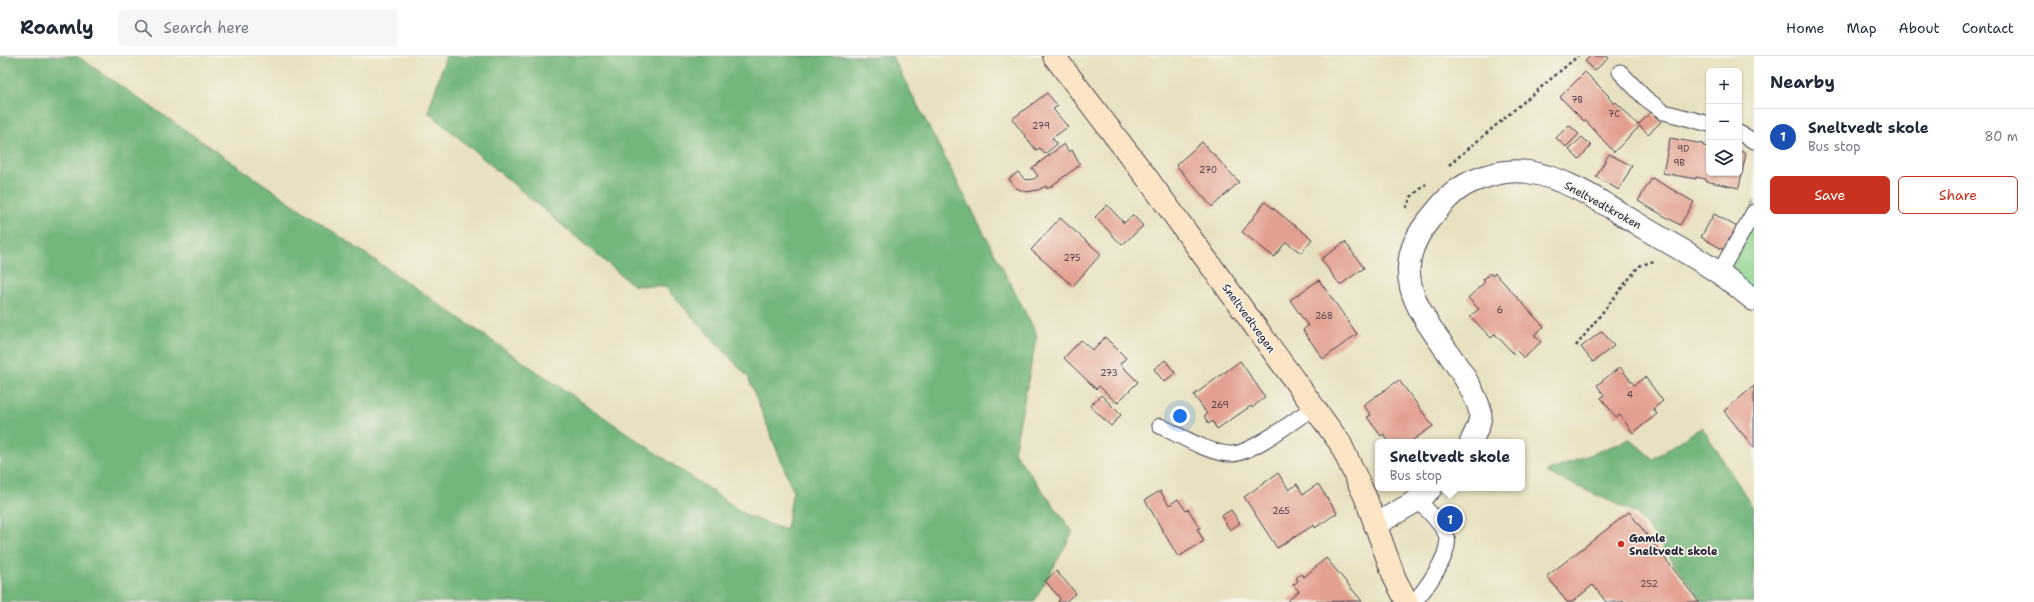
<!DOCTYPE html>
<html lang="en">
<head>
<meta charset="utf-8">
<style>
  body { margin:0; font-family:"Shantell Sans",sans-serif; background:#f6f6f7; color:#1f2937 }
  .controls { position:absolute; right:12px; top:12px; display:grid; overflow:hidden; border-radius:6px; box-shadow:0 1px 3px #0004 }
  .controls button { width:36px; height:36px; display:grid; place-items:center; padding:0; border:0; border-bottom:1px solid #e0e1e3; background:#fff; color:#1f2937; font:20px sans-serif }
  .you { position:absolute; left:1180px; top:360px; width:14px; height:14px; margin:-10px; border:3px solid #fff; border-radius:50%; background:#1a73e8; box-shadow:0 0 0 6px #1a73e833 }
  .badge { display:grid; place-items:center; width:26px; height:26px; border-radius:50%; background:#c8321e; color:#fff; font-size:13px; font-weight:700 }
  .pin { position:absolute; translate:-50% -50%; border:2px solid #fff; box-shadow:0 1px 4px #0006 }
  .popup { position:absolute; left:1375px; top:383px; width:150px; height:52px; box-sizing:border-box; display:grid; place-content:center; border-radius:6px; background:#fff; filter:drop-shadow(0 1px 3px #0005); font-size:13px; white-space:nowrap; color:#747a83 }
  .popup b { font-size:15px; color:#1f2937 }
  .popup::after { content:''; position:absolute; left:50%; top:100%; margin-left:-8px; border:8px solid transparent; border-top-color:#fff }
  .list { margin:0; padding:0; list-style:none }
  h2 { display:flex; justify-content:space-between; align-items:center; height:52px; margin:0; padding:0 16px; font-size:17px }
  h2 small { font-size:13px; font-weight:400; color:#747a83 }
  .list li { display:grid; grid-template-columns:26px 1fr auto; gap:12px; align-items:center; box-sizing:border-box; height:56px; padding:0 16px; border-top:1px solid #e0e1e3 }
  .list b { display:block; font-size:15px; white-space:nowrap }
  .list p { margin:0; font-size:13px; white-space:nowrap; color:#747a83 }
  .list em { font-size:13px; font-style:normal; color:#747a83 }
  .actions { display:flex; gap:8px; padding:12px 16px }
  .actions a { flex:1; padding:9px 0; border:1px solid #c8321e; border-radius:6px; text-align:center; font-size:14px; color:#c8321e }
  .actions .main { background:#c8321e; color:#fff }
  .icon { flex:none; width:22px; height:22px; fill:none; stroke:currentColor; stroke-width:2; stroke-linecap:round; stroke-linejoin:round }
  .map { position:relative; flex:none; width:1754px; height:546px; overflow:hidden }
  header { display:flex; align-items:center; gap:24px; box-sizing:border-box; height:56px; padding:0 20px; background:#fff; border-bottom:1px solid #e0e1e3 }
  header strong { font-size:19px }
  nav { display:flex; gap:22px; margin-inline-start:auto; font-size:14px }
  .search { width:280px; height:36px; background:#f6f6f7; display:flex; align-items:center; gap:10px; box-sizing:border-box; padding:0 14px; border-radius:6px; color:#747a83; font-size:15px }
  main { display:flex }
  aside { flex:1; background:#fff }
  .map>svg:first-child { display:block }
  .green { fill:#8ed590; stroke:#587c66 }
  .forest { fill:#72b67a; stroke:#4a6c5a }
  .building { fill:#e3a090 }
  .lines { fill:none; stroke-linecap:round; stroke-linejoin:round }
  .lane-casing { stroke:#403f4f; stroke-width:17 }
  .street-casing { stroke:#403f4f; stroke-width:24 }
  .secondary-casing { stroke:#403f4f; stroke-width:24 }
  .path { stroke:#403f4f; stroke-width:2.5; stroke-dasharray:3 3; stroke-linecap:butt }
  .lane { stroke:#fff; stroke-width:15 }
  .street { stroke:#fff; stroke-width:22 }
  .secondary { stroke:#fce5c4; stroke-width:22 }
  .poi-dot { fill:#c8321e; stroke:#f7f3e8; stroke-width:1.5 }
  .labels { text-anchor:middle; stroke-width:3.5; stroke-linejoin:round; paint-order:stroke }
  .number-label { font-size:9px; fill:#524250 }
  .street-label { font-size:11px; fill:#22223b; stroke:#f7f3e8 }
  .poi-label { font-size:11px; font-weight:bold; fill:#22223b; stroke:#f7f3e8; text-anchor:start }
</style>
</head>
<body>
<header>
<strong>Roamly</strong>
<div class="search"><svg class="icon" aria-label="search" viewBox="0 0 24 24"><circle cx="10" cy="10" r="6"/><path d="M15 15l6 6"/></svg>Search here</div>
<nav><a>Home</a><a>Map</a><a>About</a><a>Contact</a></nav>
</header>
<main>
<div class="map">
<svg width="1754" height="546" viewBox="0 0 1754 546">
  <rect width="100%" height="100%" fill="#f7f3e8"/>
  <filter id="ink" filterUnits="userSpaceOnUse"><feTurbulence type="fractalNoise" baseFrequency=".025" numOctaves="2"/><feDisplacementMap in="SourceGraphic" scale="8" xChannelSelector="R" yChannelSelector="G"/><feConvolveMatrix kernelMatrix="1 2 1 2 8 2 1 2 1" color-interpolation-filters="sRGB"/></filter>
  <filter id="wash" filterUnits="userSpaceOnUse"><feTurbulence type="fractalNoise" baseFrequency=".012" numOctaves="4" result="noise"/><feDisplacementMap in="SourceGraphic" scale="16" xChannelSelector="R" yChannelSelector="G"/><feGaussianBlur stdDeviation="0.9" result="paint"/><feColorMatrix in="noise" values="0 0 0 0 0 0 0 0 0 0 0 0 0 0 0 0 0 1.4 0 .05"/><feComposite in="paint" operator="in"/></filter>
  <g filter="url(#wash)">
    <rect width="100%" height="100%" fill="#e8e1bf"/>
    <path class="green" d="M1754 144V240L1715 219 1750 161Z"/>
    <g class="forest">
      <path d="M0 0H77L748 460 786 474 793 435 748 321 665 231 633 229 428 56 446 0H892L1037 279 1014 396 1073 476 1034 546H0Z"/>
      <path d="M1702 371 1754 453V546H1703L1638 458 1546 416 1630 383 1653 403Z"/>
    </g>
    <g id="blocks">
      <g class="building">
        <path d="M1591 0H1607L1609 2 1594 15 1585 5Z"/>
        <path d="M1585 16 1609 40 1608 41 1614 48 1616 46 1638 69 1651 56 1661 66 1648 78 1640 70 1614 96 1585 64 1584 65 1560 41Z"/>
        <path d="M1047 37 1058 50 1053 53 1068 71 1052 82 1057 88 1045 98 1040 92 1036 94 1012 63Z"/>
        <path d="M1569 69 1579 78 1566 91 1556 82Z"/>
        <path d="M1582 81 1591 90 1579 103 1569 94Z"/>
        <path d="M1670 82 1703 88V90L1709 91V117H1739V95L1746 97 1739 132 1705 125 1706 123 1696 121V123L1663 117Z"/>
        <path d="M1202 86 1239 126 1212 151 1176 109Z"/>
        <path d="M1064 88 1069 96 1072 94 1080 109 1047 133 1046 130 1038 134 1026 136 1016 132 1009 123 1018 116 1025 124 1034 123 1038 120 1032 112Z"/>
        <path d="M1609 98 1632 110 1619 134 1596 121Z"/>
        <path d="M1652 122 1694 146 1680 169 1638 145Z"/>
        <path d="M1265 146 1312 183 1301 197 1286 186 1274 201 1242 176Z"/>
        <path d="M1107 149 1124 167 1133 159 1143 170 1122 189 1095 161Z"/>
        <path d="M1714 158 1737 171 1724 194 1701 181Z"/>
        <path d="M1060 162 1101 198 1073 230 1031 194Z"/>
        <path d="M1345 186 1364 212 1340 229 1321 203Z"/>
        <path d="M1490 217 1492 220 1495 217 1544 271 1534 279 1541 286 1524 302 1517 295 1514 298 1495 278 1491 282 1470 260 1479 253 1468 242 1485 226 1483 224Z"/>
        <path d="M1319 224 1357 278 1323 303 1303 274 1308 270 1290 244Z"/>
        <path d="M1602 275 1614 290 1593 306 1581 291Z"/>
        <path d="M1105 281 1126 302 1120 308 1138 326 1117 347 1099 330 1096 333 1064 302 1081 284 1093 295Z"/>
        <path d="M1165 304 1175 317 1164 326 1154 313Z"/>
        <path d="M1240 305 1265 341 1252 352 1251 350 1217 373 1212 365 1209 368 1204 360 1207 358 1194 339Z"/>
        <path d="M1620 311 1634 329 1645 321 1663 345 1653 353 1657 358 1633 377 1620 359 1616 361 1601 342 1604 339 1597 329Z"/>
        <path d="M1399 324 1433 370 1410 386H1389L1384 378 1381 380 1367 361 1371 359 1363 349Z"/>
        <path d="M1754 330V392L1724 355Z"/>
        <path d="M1101 339 1121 359 1111 370 1090 350Z"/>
        <path d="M1278 417 1289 434 1297 428 1303 438 1318 428 1337 457 1315 472 1314 469 1277 492 1244 441Z"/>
        <path d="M1160 435 1169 449 1178 443 1186 455 1188 453 1200 472 1197 473 1204 485 1178 501 1145 444Z"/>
        <path d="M1231 454 1240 467 1230 474 1221 460Z"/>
        <path d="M1629 456 1699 546H1606L1593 529 1572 546H1567L1547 520Z"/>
        <path d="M1326 502 1362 545 1289 546 1288 545 1299 535 1293 529 1298 525 1296 522 1301 518 1304 521Z"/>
        <path d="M1056 515 1076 537 1065 546H1058L1060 542 1045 525Z"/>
      </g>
    </g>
  </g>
  <g filter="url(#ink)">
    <use href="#blocks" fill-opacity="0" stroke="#403f4f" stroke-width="1"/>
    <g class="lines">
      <defs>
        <g id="lane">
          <path d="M1620 16 1645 42 1664 56 1709 68"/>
          <path d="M1739 77 1754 85"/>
          <path d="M1719 217 1754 156"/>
          <path d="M1160 370C1179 379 1212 399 1232 398 1252 397 1296 363 1314 351"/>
          <path d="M1413 546C1425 535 1451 498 1447 481 1444 470 1426 453 1418 444"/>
        </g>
        <g id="street">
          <path d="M1471 386C1474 380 1479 370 1480 363 1482 355 1477 346 1474 339 1448 281 1373 232 1429 164 1441 149 1453 134 1471 126 1490 118 1508 113 1528 116 1567 122 1603 147 1636 167 1663 184 1693 199 1719 217 1731 225 1743 235 1754 244"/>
          <path d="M1375 469 1418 444 1431 432"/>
        </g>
        <path id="secondary" d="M1054 0 1147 122 1340 387 1365 440 1395 523 1407 546"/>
      </defs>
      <use href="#lane" class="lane-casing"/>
      <use href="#street" class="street-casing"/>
      <use href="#secondary" class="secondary-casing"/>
      <g class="path">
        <path d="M1449 109 1578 0"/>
        <path d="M1406 152 1411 141 1426 128"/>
        <path d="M1576 290 1639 210 1654 205"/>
      </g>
      <use href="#lane" class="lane"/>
      <use href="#street" class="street"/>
      <use href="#secondary" class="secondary"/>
    </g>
  </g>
  <circle class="poi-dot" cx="1621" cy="488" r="4"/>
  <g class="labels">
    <g class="number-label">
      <text x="1577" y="47">7B</text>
      <text x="1614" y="61">7C</text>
      <text x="1041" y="73">279</text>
      <text x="1683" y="96">9D</text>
      <text x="1679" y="110">9B</text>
      <text x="1208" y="117">270</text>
      <text x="1072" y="205">275</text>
      <text x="1500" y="257">6</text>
      <text x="1324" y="263">268</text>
      <text x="1109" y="320">273</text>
      <text x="1630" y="342">4</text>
      <text x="1220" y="352">269</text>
      <text x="1281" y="458">265</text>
      <text x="1649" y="531">252</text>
    </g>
    <g class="street-label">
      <text transform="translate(1603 149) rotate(29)" y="4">Sneltvedtkroken</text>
      <text transform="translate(1249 262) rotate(54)" y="4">Sneltvedtvegen</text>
    </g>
    <g class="poi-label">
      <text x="1629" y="486">Gamle<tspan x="1629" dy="13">Sneltvedt skole</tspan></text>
    </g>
  </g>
</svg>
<div class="controls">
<button>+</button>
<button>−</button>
<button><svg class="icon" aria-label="layers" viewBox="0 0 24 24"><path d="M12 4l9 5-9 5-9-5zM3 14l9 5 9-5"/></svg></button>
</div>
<div class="you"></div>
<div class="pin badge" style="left:1450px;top:463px;background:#1a4fb4">1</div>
<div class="popup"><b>Sneltvedt skole</b>Bus stop</div>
</div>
<aside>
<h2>Nearby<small></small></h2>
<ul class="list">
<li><span class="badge" style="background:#1a4fb4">1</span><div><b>Sneltvedt skole</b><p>Bus stop</p></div><em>80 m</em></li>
</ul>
<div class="actions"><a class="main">Save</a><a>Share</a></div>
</aside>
</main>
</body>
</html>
